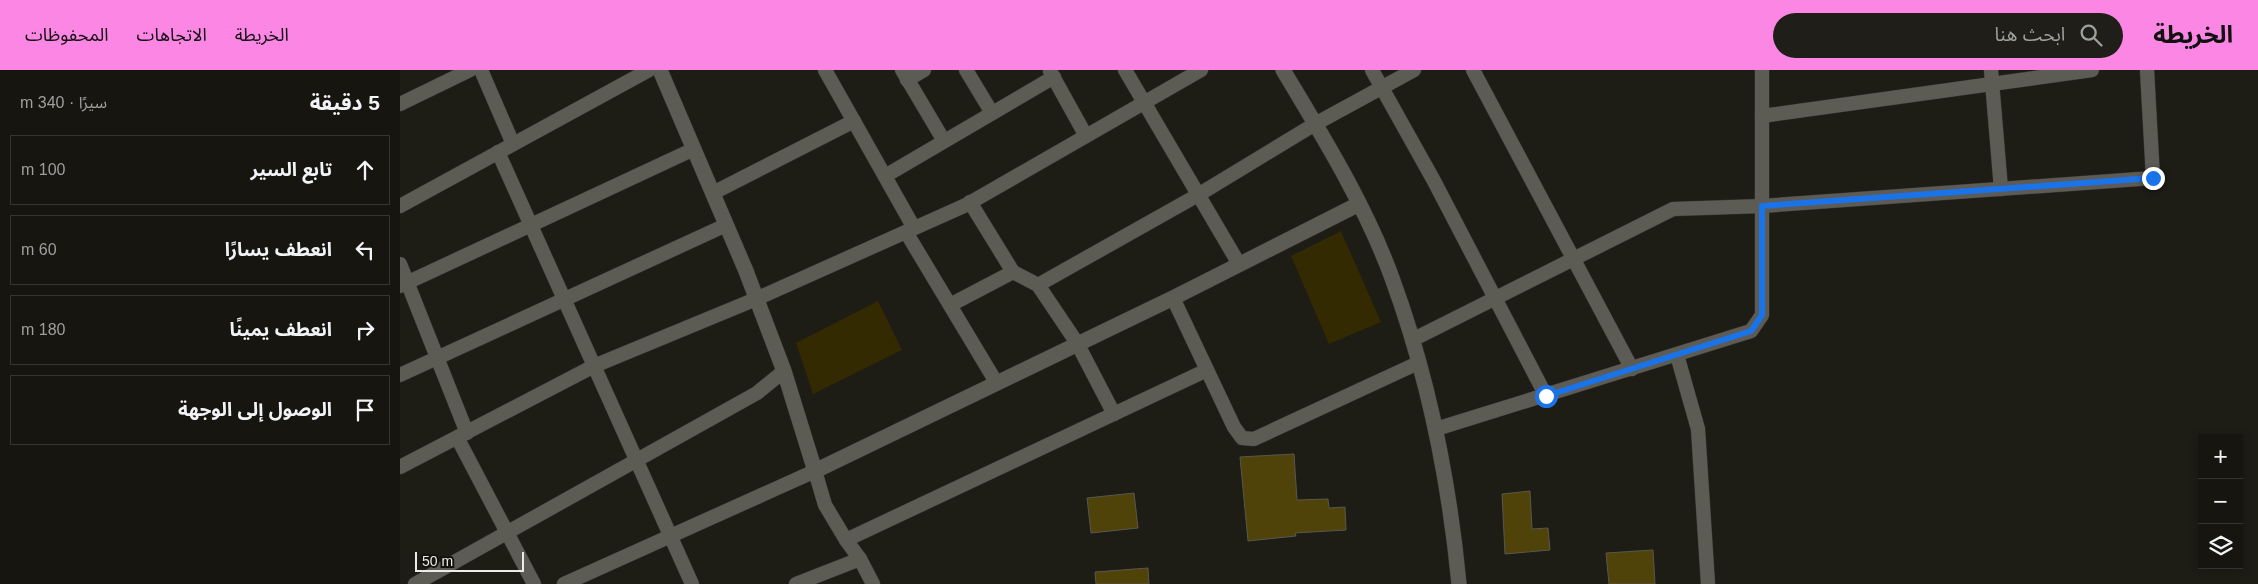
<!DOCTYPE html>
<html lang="ar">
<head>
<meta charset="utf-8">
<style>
  body { margin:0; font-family:Arial,"Noto Sans Arabic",sans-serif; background:#1f1e19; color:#f1f3f6; direction:rtl }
  .controls { position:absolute; right:15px; bottom:15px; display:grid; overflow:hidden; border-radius:0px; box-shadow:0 2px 8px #0003 }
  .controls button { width:45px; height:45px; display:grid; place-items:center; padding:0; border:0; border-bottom:1px solid #353430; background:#161510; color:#f1f3f6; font:25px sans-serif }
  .scale { position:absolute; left:15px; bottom:12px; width:109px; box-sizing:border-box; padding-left:5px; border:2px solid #ecebe6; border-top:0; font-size:14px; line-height:18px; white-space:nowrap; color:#ecebe6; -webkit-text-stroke:4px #14130d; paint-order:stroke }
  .stop { position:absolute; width:15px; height:15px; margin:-11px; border:4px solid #1a73e8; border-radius:50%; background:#fff }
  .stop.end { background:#1a73e8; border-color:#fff; box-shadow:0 1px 5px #0008 }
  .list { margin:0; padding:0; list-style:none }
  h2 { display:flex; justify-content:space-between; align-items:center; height:65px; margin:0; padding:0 20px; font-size:21px }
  h2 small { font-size:16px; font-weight:400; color:#9e9f9f }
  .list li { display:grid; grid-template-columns:32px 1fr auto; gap:15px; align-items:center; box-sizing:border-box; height:70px; margin:0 10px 10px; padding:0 10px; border:1px solid #353430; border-radius:0px }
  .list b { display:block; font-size:19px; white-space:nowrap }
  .list em { font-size:16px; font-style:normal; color:#9e9f9f }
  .icon { flex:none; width:28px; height:28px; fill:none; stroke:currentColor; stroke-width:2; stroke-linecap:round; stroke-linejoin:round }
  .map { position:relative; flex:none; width:1858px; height:514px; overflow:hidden; direction:ltr }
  header { display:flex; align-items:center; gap:30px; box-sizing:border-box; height:70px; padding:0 25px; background:#fc86e3; color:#111 }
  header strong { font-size:24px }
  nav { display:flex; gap:28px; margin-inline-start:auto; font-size:18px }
  .search { width:350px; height:45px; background:#1f1e19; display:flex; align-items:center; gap:12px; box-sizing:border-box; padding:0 18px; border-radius:28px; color:#9e9f9f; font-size:19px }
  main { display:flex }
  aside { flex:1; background:#161510 }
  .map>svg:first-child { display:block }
  .green { fill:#332a02 }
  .building { fill:#4f4309; stroke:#595750 }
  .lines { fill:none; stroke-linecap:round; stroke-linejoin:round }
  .minor-casing { stroke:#3a3835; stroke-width:15 }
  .tertiary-casing { stroke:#3a3835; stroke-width:16 }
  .minor { stroke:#5d5c54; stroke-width:14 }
  .tertiary { stroke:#5d5c54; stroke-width:15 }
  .route { stroke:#1a73e8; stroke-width:6 }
</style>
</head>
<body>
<header>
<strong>الخريطة</strong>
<div class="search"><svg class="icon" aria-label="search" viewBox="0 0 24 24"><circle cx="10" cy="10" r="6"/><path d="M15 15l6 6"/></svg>ابحث هنا</div>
<nav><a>الخريطة</a><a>الاتجاهات</a><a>المحفوظات</a></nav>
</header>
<main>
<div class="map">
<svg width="1858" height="514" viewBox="0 0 1858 514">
  <rect width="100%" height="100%" fill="#1d1c15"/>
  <g class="green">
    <path d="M941 161 981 252 929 274 891 186Z"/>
    <path d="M478 231 502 280 413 324 396 273Z"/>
  </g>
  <g class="building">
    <path d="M894 384 897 430 928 429 929 438 945 437 946 460 895 463 896 466 848 471 840 387Z"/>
    <path d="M1130 421 1132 459 1148 458 1150 480 1105 484 1102 424Z"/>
    <path d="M734 423 738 458 691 463 687 428Z"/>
    <path d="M1253 480 1255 514H1209L1206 483Z"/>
    <path d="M748 498 749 514H696L695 502Z"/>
  </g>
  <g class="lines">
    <defs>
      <g id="minor">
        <path d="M81 0 113 74"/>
        <path d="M425 0 514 158"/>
        <path d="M502 0 544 71"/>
        <path d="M566 0 592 43"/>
        <path d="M725 0 839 194"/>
        <path d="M972 0 1034 111 1146 326"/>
        <path d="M1073 0 1232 299"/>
        <path d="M1591 0 1601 119"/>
        <path d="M650 1 686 66"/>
        <path d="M507 10 524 0"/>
        <path d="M0 34 70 0"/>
        <path d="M1362 46 1692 0"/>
        <path d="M98 82 292 514"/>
        <path d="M485 106 654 7"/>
        <path d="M313 123 454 51"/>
        <path d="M570 132 613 202 638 215 677 273 714 344"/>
        <path d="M0 136 249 0"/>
        <path d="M506 162 596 312"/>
        <path d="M0 194 67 363"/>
        <path d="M638 215 798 125 915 54 1014 0"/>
        <path d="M0 216 294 79"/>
        <path d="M773 228 834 357 842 368 854 369 1018 293"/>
        <path d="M550 235 613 202"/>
        <path d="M1012 270 1273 139 1362 136 1753 108 1747 0"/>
        <path d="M1277 285 1298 359 1308 514"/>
        <path d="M0 305 326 155"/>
        <path d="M1036 359 1351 261 1362 245V0"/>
        <path d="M58 369 134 514"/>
        <path d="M0 397 194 296 356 229 566 135 801 0"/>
        <path d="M460 489 473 514"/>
        <path d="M15 514 357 323 384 301"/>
        <path d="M164 514 415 401 425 435 446 470 807 300"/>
        <path d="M396 514 460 489 446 470"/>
      </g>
      <g id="tertiary">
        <path d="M260 0 346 201 384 301 415 401 773 228 959 134"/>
        <path d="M883 0C923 67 965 134 992 208 1028 306 1049 410 1059 514"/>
      </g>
    </defs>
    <use href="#minor" class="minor-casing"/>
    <use href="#tertiary" class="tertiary-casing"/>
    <use href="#minor" class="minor"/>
    <use href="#tertiary" class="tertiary"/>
  </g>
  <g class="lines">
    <path class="route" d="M1146 326 1351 261 1362 245V136L1753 108"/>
  </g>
</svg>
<div class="controls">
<button>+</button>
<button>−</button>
<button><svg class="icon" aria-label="layers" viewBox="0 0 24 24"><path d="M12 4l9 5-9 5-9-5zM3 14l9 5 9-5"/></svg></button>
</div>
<div class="scale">50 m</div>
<div class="stop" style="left:1146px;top:326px"></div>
<div class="stop end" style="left:1753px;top:108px"></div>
</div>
<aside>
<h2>5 دقيقة<small>سيرًا · 340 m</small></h2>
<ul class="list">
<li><svg class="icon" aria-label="ahead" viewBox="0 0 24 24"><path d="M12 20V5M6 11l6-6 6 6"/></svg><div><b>تابع السير</b></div><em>100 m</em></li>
<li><svg class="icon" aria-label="left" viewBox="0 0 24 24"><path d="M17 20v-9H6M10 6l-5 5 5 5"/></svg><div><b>انعطف يسارًا</b></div><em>60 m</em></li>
<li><svg class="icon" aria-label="right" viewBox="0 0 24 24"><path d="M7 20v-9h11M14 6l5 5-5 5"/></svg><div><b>انعطف يمينًا</b></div><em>180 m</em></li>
<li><svg class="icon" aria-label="arrive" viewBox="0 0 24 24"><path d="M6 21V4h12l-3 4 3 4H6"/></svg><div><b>الوصول إلى الوجهة</b></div></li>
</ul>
</aside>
</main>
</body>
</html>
